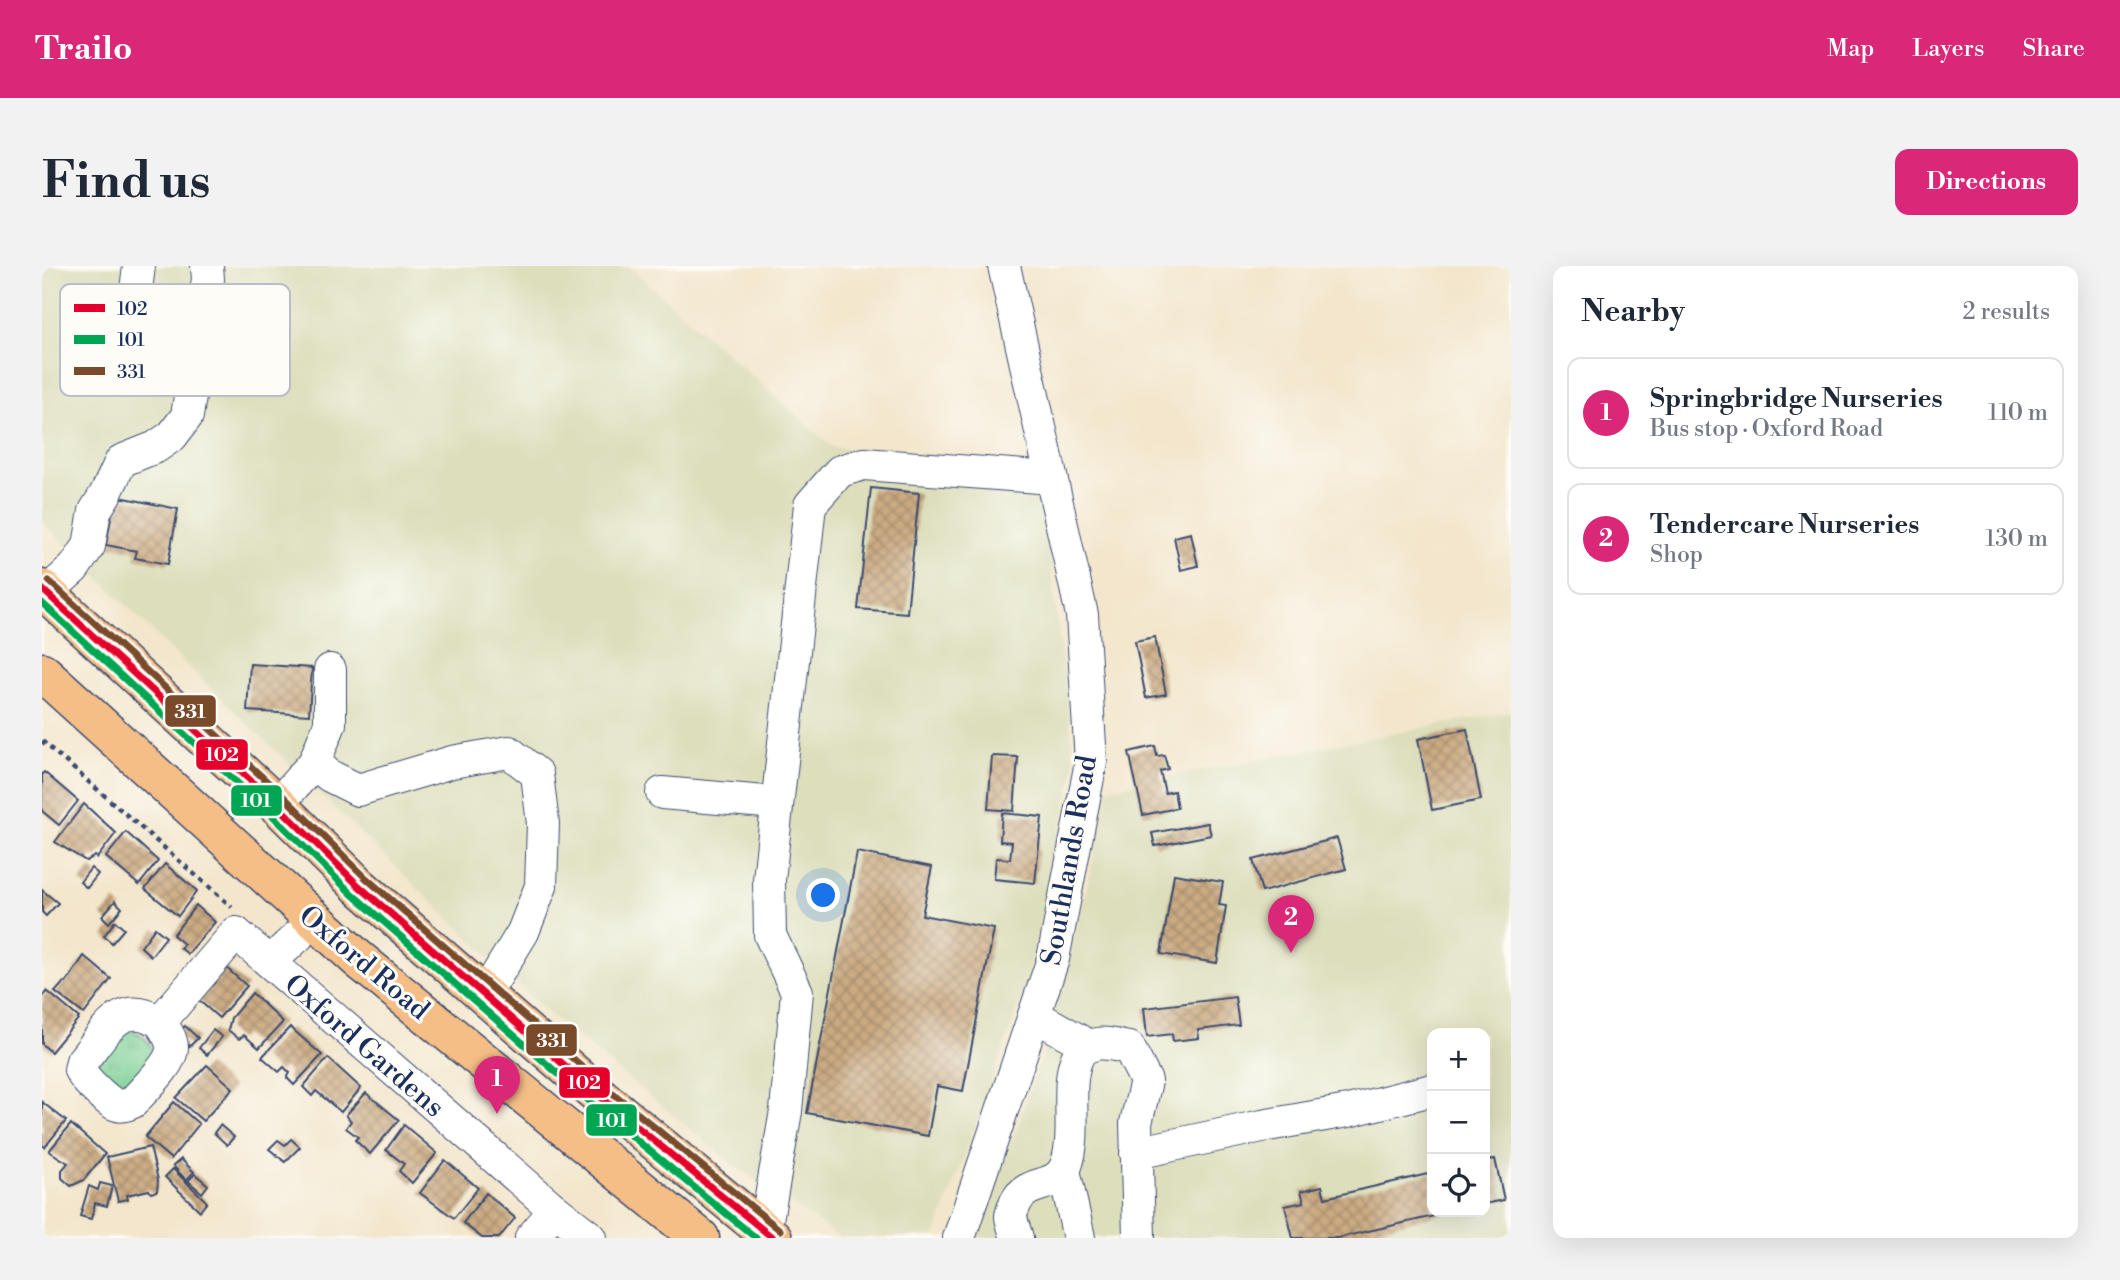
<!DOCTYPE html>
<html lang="en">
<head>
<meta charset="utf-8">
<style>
  body { margin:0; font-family:"Libre Bodoni",serif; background:#f2f2f3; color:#1f2937 }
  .controls { position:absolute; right:21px; bottom:21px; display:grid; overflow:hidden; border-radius:14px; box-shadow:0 7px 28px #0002 }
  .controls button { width:63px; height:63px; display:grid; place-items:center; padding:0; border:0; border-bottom:2px solid #e0e1e3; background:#fff; color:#1f2937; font:35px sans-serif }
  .you { position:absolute; left:782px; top:630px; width:24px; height:24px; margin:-18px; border:5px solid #fff; border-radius:50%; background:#1a73e8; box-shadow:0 0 0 10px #1a73e833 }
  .badge { display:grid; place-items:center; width:46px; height:46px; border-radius:50%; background:#db2777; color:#fff; font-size:23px; font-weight:700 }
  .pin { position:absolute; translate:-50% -58px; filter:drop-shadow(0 2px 4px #0008) }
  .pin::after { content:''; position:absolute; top:37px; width:24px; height:21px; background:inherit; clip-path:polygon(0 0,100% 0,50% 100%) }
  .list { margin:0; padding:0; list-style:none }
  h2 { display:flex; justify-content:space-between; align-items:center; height:91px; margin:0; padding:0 28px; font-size:30px }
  h2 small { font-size:23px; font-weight:400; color:#747a83 }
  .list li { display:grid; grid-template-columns:46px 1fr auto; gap:21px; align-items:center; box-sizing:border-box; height:112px; margin:0 14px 14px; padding:0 14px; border:2px solid #e0e1e3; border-radius:14px }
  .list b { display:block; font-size:26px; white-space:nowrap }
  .list p { margin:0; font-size:23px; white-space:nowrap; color:#747a83 }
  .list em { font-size:23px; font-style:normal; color:#747a83 }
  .icon { flex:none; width:38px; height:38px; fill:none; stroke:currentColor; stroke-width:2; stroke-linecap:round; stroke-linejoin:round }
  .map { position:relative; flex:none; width:1469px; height:972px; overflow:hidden; border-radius:14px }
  header { display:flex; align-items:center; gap:42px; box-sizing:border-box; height:98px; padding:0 35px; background:#db2777; color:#fff }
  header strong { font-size:33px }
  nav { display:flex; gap:38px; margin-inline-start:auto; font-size:24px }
  .intro { display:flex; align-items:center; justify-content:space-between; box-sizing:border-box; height:168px; padding:0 42px }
  h1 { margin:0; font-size:49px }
  .button { padding:18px 32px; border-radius:14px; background:#db2777; color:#fff; font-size:24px; font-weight:700 }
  main { display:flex; gap:42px; padding:0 42px }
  aside { flex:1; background:#fff; border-radius:14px; box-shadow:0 7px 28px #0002 }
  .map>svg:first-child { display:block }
  .built { fill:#dddebc; fill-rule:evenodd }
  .grass { fill:url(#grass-tufts); stroke:#4a7f78; stroke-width:2 }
  .building { fill:url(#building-cross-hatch) }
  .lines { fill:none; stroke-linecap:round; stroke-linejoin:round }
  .minor-casing { stroke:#3b4a6e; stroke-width:34 }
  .highway-casing { stroke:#3b4a6e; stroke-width:41 }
  .path { stroke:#3b4a6e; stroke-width:4.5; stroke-dasharray:5 5; stroke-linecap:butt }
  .minor { stroke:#fff; stroke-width:32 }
  .highway { stroke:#f6be87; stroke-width:38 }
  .bus-1-casing { stroke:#fdfcf7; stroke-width:12 }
  .bus-2-casing { stroke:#fdfcf7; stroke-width:12 }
  .bus-3-casing { stroke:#fdfcf7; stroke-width:12 }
  .bus-1 { stroke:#e4002b; stroke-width:7 }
  .bus-2 { stroke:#00a651; stroke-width:7 }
  .bus-3 { stroke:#7a4b2a; stroke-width:7 }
  .labels { text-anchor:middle; stroke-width:6; stroke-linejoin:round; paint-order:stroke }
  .street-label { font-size:28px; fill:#1b2f5e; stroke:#fdfcf7 }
  .key { fill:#fdfcf7; stroke:#b9bec9; stroke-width:2 }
  .key-label { font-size:19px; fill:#1b2f5e }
  .line-badge { stroke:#fdfcf7; stroke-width:2.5 }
  .badge-label { font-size:19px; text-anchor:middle; font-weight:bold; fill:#fff }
</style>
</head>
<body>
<header>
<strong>Trailo</strong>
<nav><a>Map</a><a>Layers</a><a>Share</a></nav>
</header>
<div class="intro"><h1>Find us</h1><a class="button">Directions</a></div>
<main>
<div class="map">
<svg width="1469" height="972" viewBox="0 0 1469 972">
  <defs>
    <pattern id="grass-tufts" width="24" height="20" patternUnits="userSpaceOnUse" patternTransform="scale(1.75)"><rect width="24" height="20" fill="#7acf92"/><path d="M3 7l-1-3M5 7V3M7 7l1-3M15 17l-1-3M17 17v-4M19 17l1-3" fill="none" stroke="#63a87a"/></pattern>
    <pattern id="building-cross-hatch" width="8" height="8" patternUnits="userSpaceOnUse" patternTransform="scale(1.75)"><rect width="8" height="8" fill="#ccab82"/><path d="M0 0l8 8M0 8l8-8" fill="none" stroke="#a58c6e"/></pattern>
  </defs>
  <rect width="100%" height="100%" fill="#fdfcf7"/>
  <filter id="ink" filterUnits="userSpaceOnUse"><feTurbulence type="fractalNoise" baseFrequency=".0143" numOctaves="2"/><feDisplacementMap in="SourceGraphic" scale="14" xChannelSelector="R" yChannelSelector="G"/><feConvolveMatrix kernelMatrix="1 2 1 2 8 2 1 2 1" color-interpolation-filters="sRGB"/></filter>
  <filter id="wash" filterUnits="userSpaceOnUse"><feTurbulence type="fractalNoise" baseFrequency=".00686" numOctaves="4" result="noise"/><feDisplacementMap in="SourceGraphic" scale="28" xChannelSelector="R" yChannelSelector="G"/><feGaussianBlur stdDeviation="1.57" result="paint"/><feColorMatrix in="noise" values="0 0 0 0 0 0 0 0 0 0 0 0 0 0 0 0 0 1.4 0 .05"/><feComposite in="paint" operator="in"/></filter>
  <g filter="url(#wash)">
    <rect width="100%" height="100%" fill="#f3e6cc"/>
    <g class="built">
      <path d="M0 0H586L790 181 986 197 1005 270 1033 501 983 725 893 970 799 972 694 901 498 740 121 376 0 255Z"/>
      <path d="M1469 445V972H934L1003 782 1049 606 1063 523ZM1390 767H1443V946H1390Z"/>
    </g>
    <path class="grass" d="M88 764C100 767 110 777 112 789L81 828 52 802 76 771Z"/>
    <g id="blocks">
      <g class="building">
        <path d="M829 222 877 227 865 347 816 343Z"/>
        <path d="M73 230 136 243 126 298 93 292 95 285 64 279Z"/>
        <path d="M1149 267 1156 300 1139 304 1132 271Z"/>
        <path d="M1113 371 1124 428 1104 432 1093 375Z"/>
        <path d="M208 398 270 402 267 449 205 445Z"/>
        <path d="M1425 463 1439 534 1390 544 1376 473Z"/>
        <path d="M1113 480 1115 490 1122 489 1126 503 1118 505 1123 527 1132 525 1135 542 1101 549 1087 486Z"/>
        <path d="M950 490 976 491 972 545 946 543Z"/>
        <path d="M2 506 36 535 17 559 0 545V508Z"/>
        <path d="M42 538 74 567 55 592 53 590 44 595 13 576Z"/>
        <path d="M960 547 1000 551 993 617 952 613 954 592 968 593 970 576 958 575Z"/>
        <path d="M1166 557 1169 569 1113 580 1110 567Z"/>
        <path d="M84 566 116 595 97 619 64 591Z"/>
        <path d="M1295 572 1304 603 1220 626 1211 594Z"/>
        <path d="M815 586 890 601 880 649 952 663 921 825 895 820 886 870 765 847Z"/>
        <path d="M123 598 155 625 136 650 103 623Z"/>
        <path d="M49 602 56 608 45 622 38 616Z"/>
        <path d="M1132 608 1181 616 1177 639 1184 640 1175 697 1119 688Z"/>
        <path d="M0 624 16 637 4 650 0 646Z"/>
        <path d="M73 635 80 642 67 657 60 650Z"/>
        <path d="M154 639 173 656 146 688 138 682 142 678 131 669Z"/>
        <path d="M73 655 82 663 70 677 62 670Z"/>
        <path d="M113 662 124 671 109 690 99 681Z"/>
        <path d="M42 690 69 713 42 748 13 726 22 716 24 717Z"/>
        <path d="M181 699 205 720 177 752 154 732Z"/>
        <path d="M5 725 37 752 9 786 0 778V731Z"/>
        <path d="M210 727 241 756 217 782 202 769 197 773 186 764 189 752Z"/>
        <path d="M1193 731 1197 759 1156 764 1157 772 1131 775 1130 768 1105 771 1102 742Z"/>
        <path d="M143 760 156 772 148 780 135 768Z"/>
        <path d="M248 761 280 789 252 819 245 812 248 807 242 801 237 806 220 791Z"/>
        <path d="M171 764 180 771 165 789 157 782Z"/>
        <path d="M286 792 319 822 299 846 274 825 270 830 261 821Z"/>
        <path d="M165 799 191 822 161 855 134 832Z"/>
        <path d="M324 827 357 854 328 888 313 874 316 871 304 862 309 855 304 849Z"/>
        <path d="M0 836 24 855 3 881 0 879Z"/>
        <path d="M132 836 157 858 129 893 103 871Z"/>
        <path d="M29 858 63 888 42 914 29 920 20 912V904L26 897 7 885Z"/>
        <path d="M178 859 192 871 185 879 172 867Z"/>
        <path d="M362 859 395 887 370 917 357 905 362 898 344 884Z"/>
        <path d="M249 873 258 881 243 896 227 883 236 874 243 879Z"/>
        <path d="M108 881 116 914 115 925 109 927 107 924 85 929 86 933 76 935 65 891Z"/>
        <path d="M139 893 152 906 144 914 131 900Z"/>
        <path d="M1453 893 1462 934 1443 938V895Z"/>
        <path d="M403 894 436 922 412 952 378 927Z"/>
        <path d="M131 903 165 936 158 945 123 911Z"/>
        <path d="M1390 907V946L1405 947 1296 972H1251L1243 940 1262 936 1259 925 1280 920 1283 932Z"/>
        <path d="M153 908 166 919 160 927 146 915Z"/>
        <path d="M58 917 70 920 65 940 53 937 49 953 38 950 47 920 56 924Z"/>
        <path d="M444 927 473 952 457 972H440L421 957Z"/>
      </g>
    </g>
  </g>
  <g filter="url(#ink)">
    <use href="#blocks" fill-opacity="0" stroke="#3b4a6e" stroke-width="2"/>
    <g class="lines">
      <defs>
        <g id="minor">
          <path d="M94 24 97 0"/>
          <path d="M4 327 32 302 47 280 53 245 64 227 79 195 114 181 130 170 145 150 166 13 165 0"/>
          <path d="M272 497 288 510 316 524 410 496 467 486 495 508 501 558 499 620 481 666 442 730"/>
          <path d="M620 527 735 537"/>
          <path d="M235 539 272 497 288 458V404"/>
          <path d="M228 696 272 655"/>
          <path d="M992 749 1047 780"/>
          <path d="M118 756C123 764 130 772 130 782 130 798 102 823 91 836 87 838 80 841 75 839 65 836 42 813 38 804L40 795C64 766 78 731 118 756L194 667 513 944 549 972"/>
          <path d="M1094 887 1220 860 1306 845 1390 824"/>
          <path d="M1022 904 1037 972"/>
          <path d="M723 965 744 845 755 726 728 669 727 614 768 239 798 205 822 198 1009 212"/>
          <path d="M489 972 513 944"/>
          <path d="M917 972 1011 693 1049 496 1040 349 962 0"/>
          <path d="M975 972C973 965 970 958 969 951 969 946 972 941 974 936 985 913 1014 924 1024 900 1037 866 1021 816 1037 788 1040 782 1048 779 1055 778 1064 776 1076 780 1087 782L1104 815 1094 857 1097 972"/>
        </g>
        <g id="highway">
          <path d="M0 323 235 539 317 620 560 832 731 972"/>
          <path d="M0 406 316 693 658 972"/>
        </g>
      </defs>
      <use href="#minor" class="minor-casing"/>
      <use href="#highway" class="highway-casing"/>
      <path class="path" d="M0 475 190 641"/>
      <use href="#minor" class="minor"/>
      <use href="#highway" class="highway"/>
      <defs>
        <path id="bus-1" d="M0 323 235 539 317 620 560 832 731 972"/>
        <path id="bus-2" d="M0 337 228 547 310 628 553 840 714 972"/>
        <path id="bus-3" d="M7 315 242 531 324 612 567 824 738 964"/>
      </defs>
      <use href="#bus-1" class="bus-1-casing"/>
      <use href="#bus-2" class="bus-2-casing"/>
      <use href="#bus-3" class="bus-3-casing"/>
      <use href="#bus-1" class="bus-1"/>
      <use href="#bus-2" class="bus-2"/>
      <use href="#bus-3" class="bus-3"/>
    </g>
  </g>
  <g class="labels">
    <g class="street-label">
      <text transform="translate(1026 594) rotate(-80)" y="10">Southlands Road</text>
      <text transform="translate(323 696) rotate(40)" y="10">Oxford Road</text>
      <text transform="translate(323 779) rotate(41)" y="10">Oxford Gardens</text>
    </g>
  </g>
  <rect x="18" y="18" width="230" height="112" rx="10" class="key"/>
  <rect x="32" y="38" width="31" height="8" fill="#e4002b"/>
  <rect x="32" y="69" width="31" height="9" fill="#00a651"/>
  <rect x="32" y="101" width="31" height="8" fill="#7a4b2a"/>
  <g class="key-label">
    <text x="75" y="49">102</text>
    <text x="75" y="80">101</text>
    <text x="75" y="112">331</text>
  </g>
  <g class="line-badge">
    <rect x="122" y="428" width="53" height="34" rx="7" fill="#7a4b2a"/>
    <rect x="153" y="472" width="54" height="33" rx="7" fill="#e4002b"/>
    <rect x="188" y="518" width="53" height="33" rx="7" fill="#00a651"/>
    <rect x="483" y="757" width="53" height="34" rx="7" fill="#7a4b2a"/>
    <rect x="516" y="800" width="53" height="33" rx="7" fill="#e4002b"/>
    <rect x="543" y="837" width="53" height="34" rx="7" fill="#00a651"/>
  </g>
  <g class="badge-label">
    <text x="148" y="452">331</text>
    <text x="180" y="495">102</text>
    <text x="214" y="541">101</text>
    <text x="510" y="781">331</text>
    <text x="542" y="823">102</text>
    <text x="570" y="861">101</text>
  </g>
</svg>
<div class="controls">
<button>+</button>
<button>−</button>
<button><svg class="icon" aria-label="locate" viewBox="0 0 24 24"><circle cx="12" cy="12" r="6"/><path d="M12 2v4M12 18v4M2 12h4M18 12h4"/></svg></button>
</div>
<div class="you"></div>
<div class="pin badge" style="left:455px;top:848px">1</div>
<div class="pin badge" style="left:1249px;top:687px">2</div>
</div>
<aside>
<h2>Nearby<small>2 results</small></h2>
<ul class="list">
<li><span class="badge">1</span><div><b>Springbridge Nurseries</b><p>Bus stop · Oxford Road</p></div><em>110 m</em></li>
<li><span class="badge">2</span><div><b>Tendercare Nurseries</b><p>Shop</p></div><em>130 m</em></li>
</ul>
</aside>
</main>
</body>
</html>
